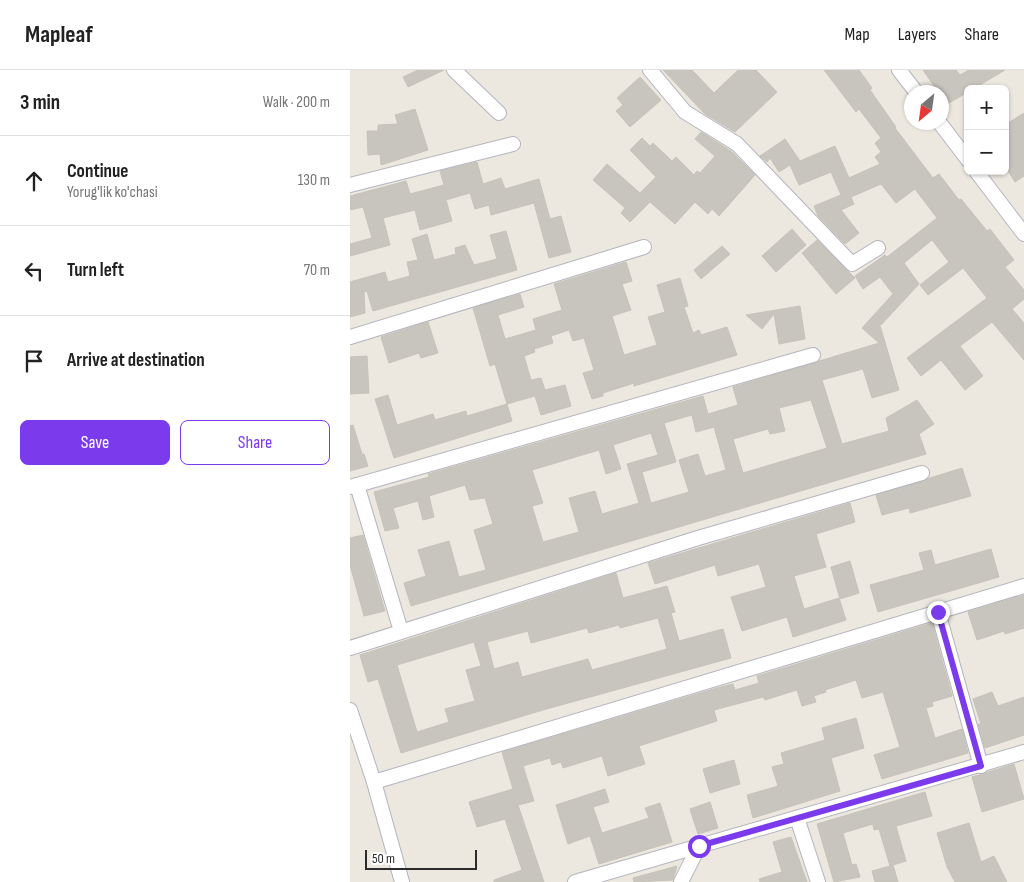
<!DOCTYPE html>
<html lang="en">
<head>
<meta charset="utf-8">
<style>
  body { margin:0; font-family:"Sofia Sans Condensed",sans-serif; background:#f6f6f6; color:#222 }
  .controls { position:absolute; right:15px; top:15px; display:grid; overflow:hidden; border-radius:8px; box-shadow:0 1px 4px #0004 }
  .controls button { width:45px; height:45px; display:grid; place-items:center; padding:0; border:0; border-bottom:1px solid #e0e0e0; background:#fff; color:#222; font:25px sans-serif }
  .compass { position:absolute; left:554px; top:15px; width:45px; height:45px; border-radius:50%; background:#fff; box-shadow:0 1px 4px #0004; rotate:209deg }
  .scale { position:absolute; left:15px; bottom:12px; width:112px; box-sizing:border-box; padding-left:5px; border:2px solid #2c2c2c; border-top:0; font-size:14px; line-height:18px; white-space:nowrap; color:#2c2c2c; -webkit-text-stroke:4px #fff; paint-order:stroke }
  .stop { position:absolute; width:15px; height:15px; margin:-11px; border:4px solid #7c3aed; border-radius:50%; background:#fff }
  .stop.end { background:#7c3aed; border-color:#fff; box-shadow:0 1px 5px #0008 }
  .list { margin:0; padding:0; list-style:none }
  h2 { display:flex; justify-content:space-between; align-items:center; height:65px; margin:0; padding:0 20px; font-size:21px }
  h2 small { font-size:16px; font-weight:400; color:#767676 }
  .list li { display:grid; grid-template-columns:32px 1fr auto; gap:15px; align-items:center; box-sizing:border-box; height:90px; padding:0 20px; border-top:1px solid #e0e0e0 }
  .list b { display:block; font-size:19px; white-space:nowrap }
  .list p { margin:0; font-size:16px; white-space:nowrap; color:#767676 }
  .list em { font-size:16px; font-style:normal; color:#767676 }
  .actions { display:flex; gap:10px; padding:15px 20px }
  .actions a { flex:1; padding:11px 0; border:1px solid #7c3aed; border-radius:8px; text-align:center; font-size:18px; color:#7c3aed }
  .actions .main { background:#7c3aed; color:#fff }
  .icon { flex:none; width:28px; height:28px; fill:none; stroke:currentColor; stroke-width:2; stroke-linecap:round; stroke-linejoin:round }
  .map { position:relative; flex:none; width:674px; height:812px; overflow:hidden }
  header { display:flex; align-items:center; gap:30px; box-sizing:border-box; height:70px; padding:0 25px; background:#fff; border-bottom:1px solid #e0e0e0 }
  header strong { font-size:24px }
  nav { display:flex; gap:28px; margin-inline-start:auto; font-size:18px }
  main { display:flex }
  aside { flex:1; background:#fff }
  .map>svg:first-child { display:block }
  .building { fill:#c8c5be; stroke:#c7c3b9; fill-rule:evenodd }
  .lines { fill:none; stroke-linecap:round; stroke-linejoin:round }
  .minor-casing { stroke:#b3b4be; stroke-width:16 }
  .minor { stroke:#fff; stroke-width:14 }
  .route { stroke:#7c3aed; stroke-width:6 }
</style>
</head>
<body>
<header>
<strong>Mapleaf</strong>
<nav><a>Map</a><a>Layers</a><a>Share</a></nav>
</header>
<main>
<aside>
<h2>3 min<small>Walk · 200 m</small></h2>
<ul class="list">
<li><svg class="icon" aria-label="ahead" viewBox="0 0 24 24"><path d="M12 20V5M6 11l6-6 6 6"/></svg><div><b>Continue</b><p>Yorug'lik ko'chasi</p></div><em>130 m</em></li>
<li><svg class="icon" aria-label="left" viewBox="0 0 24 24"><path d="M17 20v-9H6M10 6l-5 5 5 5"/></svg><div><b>Turn left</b></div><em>70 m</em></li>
<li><svg class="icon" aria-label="arrive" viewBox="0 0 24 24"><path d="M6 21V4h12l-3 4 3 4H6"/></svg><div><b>Arrive at destination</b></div></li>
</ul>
<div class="actions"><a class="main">Save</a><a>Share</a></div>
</aside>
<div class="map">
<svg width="674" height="812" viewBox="0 0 674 812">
  <rect width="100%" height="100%" fill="#ece7df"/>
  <g class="building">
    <path d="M68 0H94L58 17 53 7Z"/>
    <path d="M313 0H342L364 23 388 0H406L427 22 385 62 355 44Z"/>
    <path d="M474 0H509L522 18 520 20 546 57 545 58 583 108 589 104 609 130 611 129 637 161 640 159 664 190 655 197 674 220V229L662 239 674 253V290L642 252 610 276 633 306 615 320 591 290 571 306 557 288 637 228 613 198 578 225 570 215 599 192 582 170 554 193 569 214 531 255 529 252 549 320 522 328 513 299 472 310 492 374 539 361 536 348 567 330 584 354 569 364 576 384 61 536 54 513 76 506 68 480 99 471 109 507 136 500 124 460 143 454 135 428 120 430 115 415 79 426 84 447 73 450 68 431 43 438 49 458 35 461 24 422 79 407 78 404 353 326 358 344 388 335 383 317 529 273 512 258 543 224 530 207 513 219 505 206 535 185 537 187 587 148 565 119 546 133 531 114 501 127 504 134 491 140 509 163 495 174 468 146 464 136 491 125 481 102 449 115 440 95 429 102 420 88 417 92 410 86 435 69 450 91 485 76 499 108 530 94 525 87 531 82 525 73 531 68 509 39 506 42ZM461 330 477 378 393 403 383 369 418 359 420 364 435 361 429 338ZM342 345 346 362 364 357 376 400 355 406 348 384 329 390 339 422 301 433 292 402 326 392 314 353ZM301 363 308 385 277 394 289 433 252 444 245 421 219 428 229 462 193 472 182 436 193 433 182 400 249 380 256 404 271 399 263 375Z"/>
    <path d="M573 0H606L610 5 619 0H655L623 19H618V22L597 34 592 27V22H588Z"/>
    <path d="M290 7 311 30 280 57 266 41 273 35 267 28Z"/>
    <path d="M65 39 78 80 31 95 30 84 18 85 17 61H28V55L48 54 45 45Z"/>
    <path d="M674 43V106L665 112 655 96V55Z"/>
    <path d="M351 62 381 81 405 105 369 146 362 139 358 144 345 132 325 154 300 132 280 152 271 143 275 138 243 110 257 94 290 123 306 107 280 80 292 68 300 76 303 73 322 91 326 87 344 105 347 101 350 103 365 86 345 69Z"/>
    <path d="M127 92 133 114 151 108 155 119 189 109 200 149 211 146 221 182 199 188 184 133 141 145 139 135 125 139 120 123 96 130 102 151 70 160 65 140 33 148 40 175 0 186V174L22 168 13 137 0 140V126L56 111 60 124 94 115 90 101Z"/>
    <path d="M442 159 456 175 426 202 412 186Z"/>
    <path d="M156 161 167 200 23 241 17 221 14 222 15 243 0 247V212L35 202 38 212 60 206 57 192 68 190 62 169 77 164 84 190 106 184 105 178 115 175 124 195 147 189 140 165Z"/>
    <path d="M467 170 505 208 486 224 452 183Z"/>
    <path d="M372 176 380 184 351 209 344 200Z"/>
    <path d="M276 192 282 211 272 214 281 240 262 246 274 285 307 275 298 247 315 242 307 215 330 208 338 236 334 237 343 263 349 260 351 265 377 257 387 285 284 316V313L253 323V326L242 329 233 303 244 300 234 268 223 271 219 260 201 266 203 273 184 279 185 282 174 286 181 310 191 308 195 320 215 315 221 336 191 345 185 326 157 334 162 351 44 388 25 329 38 325 47 355 83 344 85 350 116 341 117 346 157 334 145 294 140 296 123 238 170 224 174 237 148 245 155 269 186 260 183 249 212 240 204 214Z"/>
    <path d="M450 236 455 269 429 274 424 244 412 259 396 245Z"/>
    <path d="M78 252 88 283 71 288 69 283 39 293 31 267Z"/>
    <path d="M17 286 19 323 0 324V287Z"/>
    <path d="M3 355 12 384H14L18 396 0 401V356Z"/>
    <path d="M612 398 621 426 560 443 559 438 532 445 526 425Z"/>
    <path d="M500 433 505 452 466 464 476 497 444 506 454 539 489 528 496 550 443 567 437 547 392 561 381 527 416 517 409 494 368 506 365 495 305 514 298 493Z"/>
    <path d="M13 465 35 541 14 546 0 495V468Z"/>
    <path d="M641 479 649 507 528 542 520 515 574 500 569 483 581 480 585 495Z"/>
    <path d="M500 491 509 523 490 529 481 497Z"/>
    <path d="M266 503 273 528 317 516 325 542 321 543 329 571 373 559 381 588 193 640 51 683 28 609 18 612 10 585ZM308 548 317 579 242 600 238 589 172 607 168 592 144 599 137 572 178 561 181 573 237 558 239 563 269 555 270 558ZM124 572 131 596 116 600 125 631 95 639 99 652 67 662 47 595Z"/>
    <path d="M674 525V558L655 564 654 561 627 570 618 542Z"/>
    <path d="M582 553 602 626 582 632 583 636 576 638 585 668 612 659 618 683 532 709 524 685 550 677 533 622 512 628 506 610 475 620 476 622 464 626 466 632 452 636 447 620 415 630 413 627 364 640 367 651 289 676 295 694 258 706 252 686 213 698 211 692 202 695 200 688 173 696 184 731 168 735 194 812H144V810L172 800 155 749 127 757 119 732 163 719 152 682 367 618 383 614 385 620 409 613 407 606Z"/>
    <path d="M642 622 648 636 674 627V665L635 678 628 654H631L623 629Z"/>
    <path d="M506 648 514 678 481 688 490 721 403 748 397 725 428 716 422 697 434 694 431 683 475 670 472 658Z"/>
    <path d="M384 690 390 714 360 723 353 699Z"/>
    <path d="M664 694 674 729 632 742 622 707Z"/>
    <path d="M255 719 259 732 243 737 252 763 299 748 295 738 310 733 322 772 249 794 240 766 218 774 206 735Z"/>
    <path d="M575 722 582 746 546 756 556 791 543 795 548 812H525L522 801 540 796 529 759 524 760 523 754 493 763 502 795 506 794 510 807 484 812 467 754Z"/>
    <path d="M360 732 368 758 348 764 340 739Z"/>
    <path d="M619 753 631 792 644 786 657 812H605L597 797 587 763Z"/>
    <path d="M441 767 457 812H410L409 809 432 802 423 772Z"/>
    <path d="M327 796 323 810 284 812 283 808Z"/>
  </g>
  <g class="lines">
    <defs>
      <g id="minor">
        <path d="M104 0 149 43"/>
        <path d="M300 0 335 42 387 74 502 194 528 178"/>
        <path d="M549 0 566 22"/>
        <path d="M589 52 618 90"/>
        <path d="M626 101 674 164"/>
        <path d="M0 115 163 74"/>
        <path d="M0 267 294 177"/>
        <path d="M7 415 51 561"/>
        <path d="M0 417 463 285"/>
        <path d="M588 542 631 696"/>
        <path d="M0 578 348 468 572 403"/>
        <path d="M0 640 24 712 52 812"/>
        <path d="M24 712 674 516"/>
        <path d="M447 748 468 812"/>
        <path d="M225 812 674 682"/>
        <path d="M331 812 349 776"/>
      </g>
    </defs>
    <use href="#minor" class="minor-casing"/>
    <use href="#minor" class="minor"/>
  </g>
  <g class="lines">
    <path class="route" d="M349 776 631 696 588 542"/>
  </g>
</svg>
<div class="controls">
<button>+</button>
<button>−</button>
</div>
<svg class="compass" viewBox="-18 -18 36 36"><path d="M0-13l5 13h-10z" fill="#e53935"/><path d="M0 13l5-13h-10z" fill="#767676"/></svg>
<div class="scale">50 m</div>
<div class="stop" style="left:349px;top:776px"></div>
<div class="stop end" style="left:588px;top:542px"></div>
</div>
</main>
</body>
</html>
